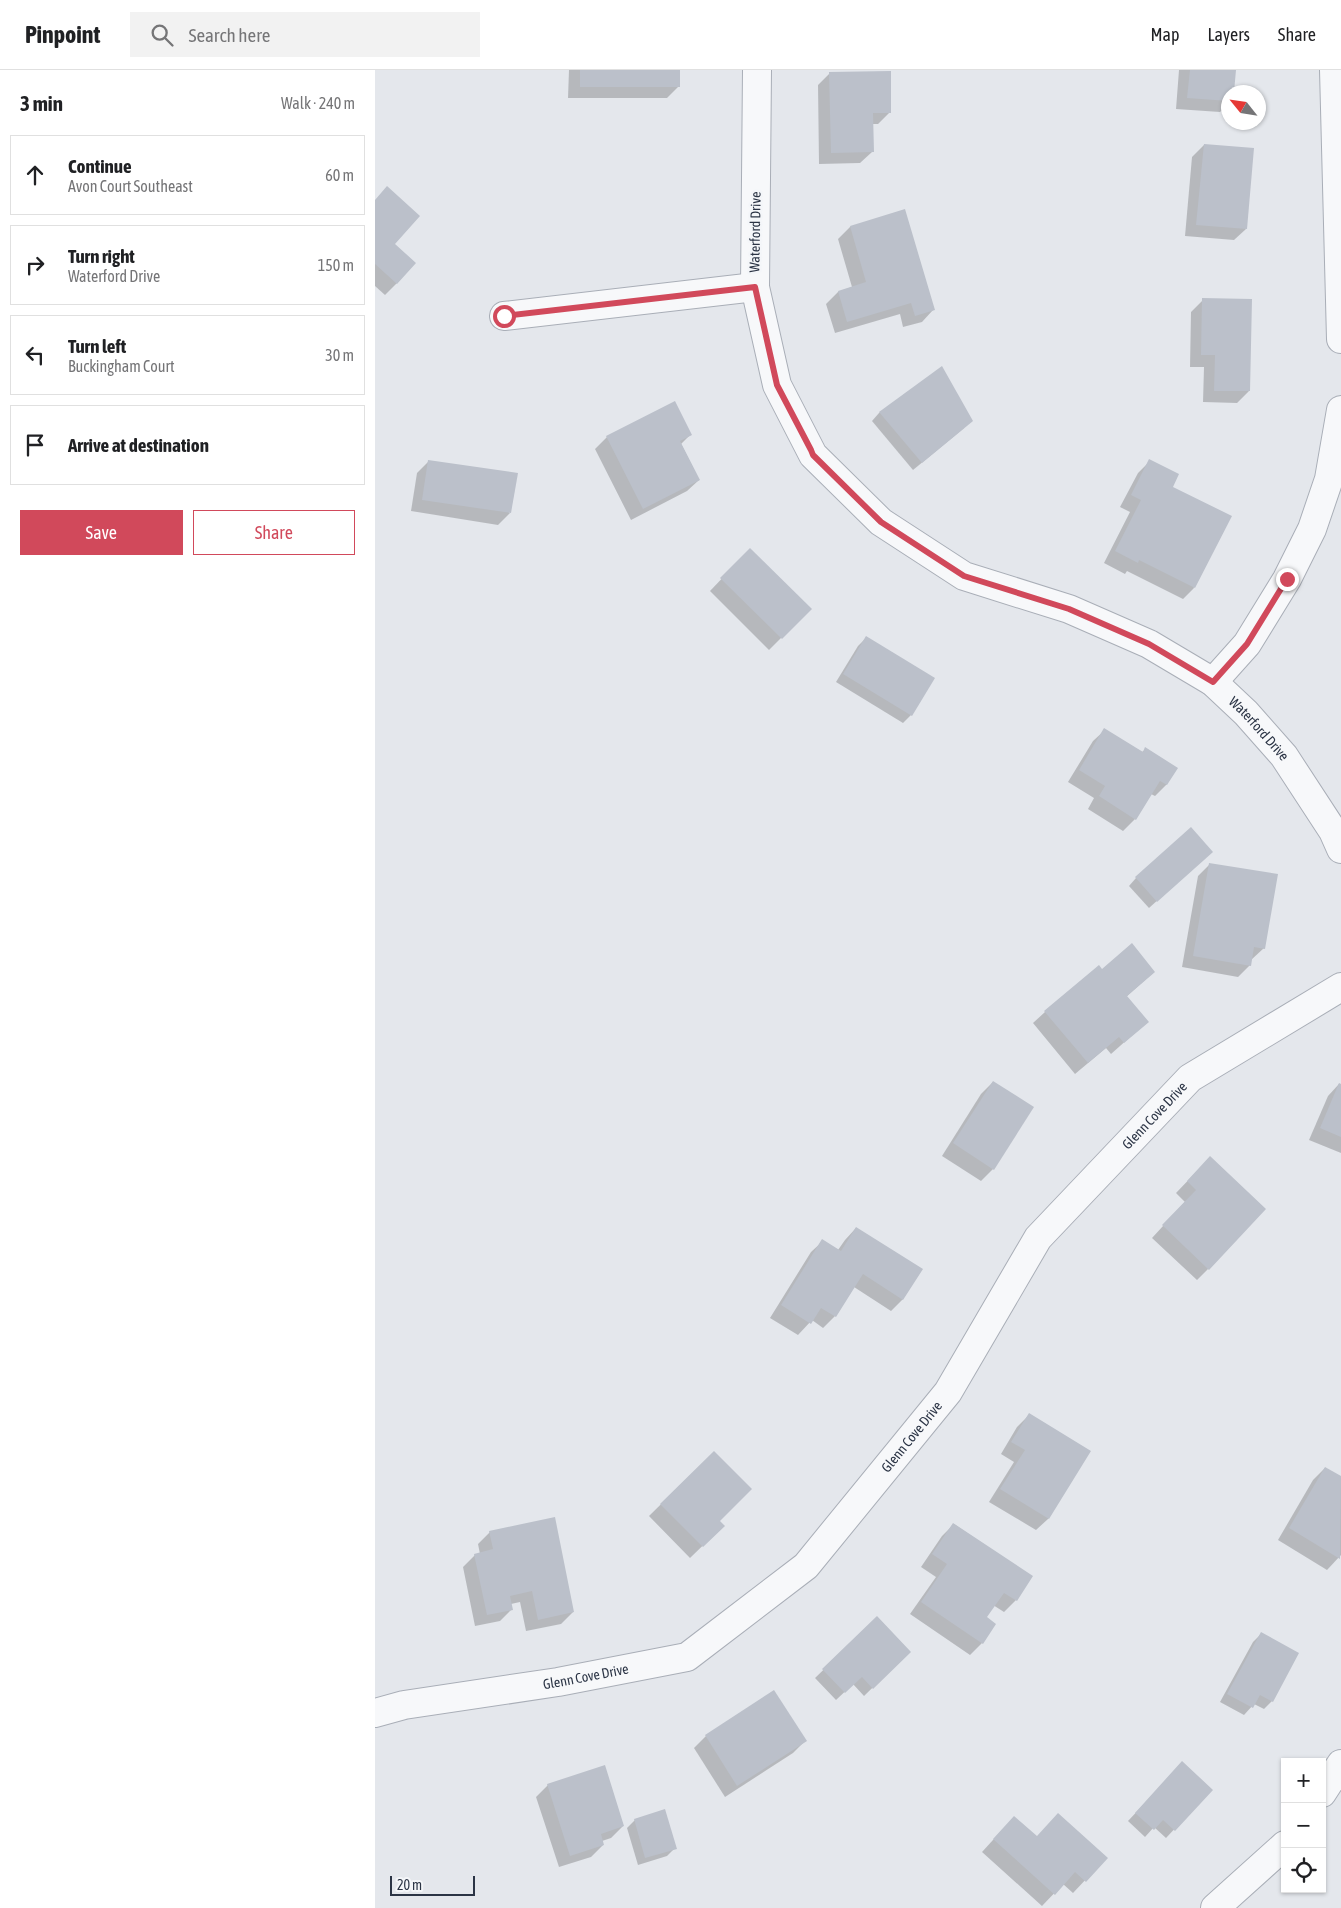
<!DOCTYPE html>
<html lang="en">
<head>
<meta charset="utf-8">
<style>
  body { margin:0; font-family:"Asap Condensed",sans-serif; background:#f2f2f2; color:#202124 }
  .controls { position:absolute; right:15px; bottom:15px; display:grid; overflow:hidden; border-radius:0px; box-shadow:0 1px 4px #0004 }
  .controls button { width:45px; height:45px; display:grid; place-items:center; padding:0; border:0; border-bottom:1px solid #e0e0e0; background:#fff; color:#202124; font:25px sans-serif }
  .compass { position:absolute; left:846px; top:15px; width:45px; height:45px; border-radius:50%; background:#fff; box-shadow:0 1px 4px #0004; rotate:300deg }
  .scale { position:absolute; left:15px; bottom:12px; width:85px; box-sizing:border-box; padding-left:5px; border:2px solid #2b3445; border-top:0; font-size:14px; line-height:18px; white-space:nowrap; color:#2b3445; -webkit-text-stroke:4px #f4f6f9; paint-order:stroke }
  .stop { position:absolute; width:15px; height:15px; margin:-11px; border:4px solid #d1495b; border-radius:50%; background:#fff }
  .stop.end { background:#d1495b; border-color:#fff; box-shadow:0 1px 5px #0008 }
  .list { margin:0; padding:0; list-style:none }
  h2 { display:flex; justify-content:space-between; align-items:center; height:65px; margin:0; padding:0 20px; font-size:21px }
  h2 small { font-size:16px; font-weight:400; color:#757577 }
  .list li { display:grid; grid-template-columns:32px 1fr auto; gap:15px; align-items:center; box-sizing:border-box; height:80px; margin:0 10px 10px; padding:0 10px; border:1px solid #e0e0e0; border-radius:0px }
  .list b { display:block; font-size:19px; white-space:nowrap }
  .list p { margin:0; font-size:16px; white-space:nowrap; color:#757577 }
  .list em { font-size:16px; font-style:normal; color:#757577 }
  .actions { display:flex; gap:10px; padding:15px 20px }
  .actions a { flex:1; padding:11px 0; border:1px solid #d1495b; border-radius:0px; text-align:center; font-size:18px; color:#d1495b }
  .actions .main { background:#d1495b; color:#fff }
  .icon { flex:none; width:28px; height:28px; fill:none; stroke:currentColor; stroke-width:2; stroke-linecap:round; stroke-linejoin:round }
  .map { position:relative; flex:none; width:966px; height:1838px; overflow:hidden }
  header { display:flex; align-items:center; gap:30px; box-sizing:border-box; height:70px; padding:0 25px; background:#fff; border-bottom:1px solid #e0e0e0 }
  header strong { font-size:24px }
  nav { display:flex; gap:28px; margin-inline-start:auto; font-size:18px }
  .search { width:350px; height:45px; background:#f2f2f2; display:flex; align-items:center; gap:12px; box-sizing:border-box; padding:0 18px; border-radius:0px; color:#757577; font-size:19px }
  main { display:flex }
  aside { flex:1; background:#fff }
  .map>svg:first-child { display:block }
  .shadow { fill:#0003 }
  .building { fill:#bbc0ca }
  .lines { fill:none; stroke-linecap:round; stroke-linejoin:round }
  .street-casing { stroke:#a9aeb7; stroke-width:30 }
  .street { stroke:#f7f8fa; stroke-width:28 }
  .route { stroke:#d1495b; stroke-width:6 }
  .labels { text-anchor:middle; stroke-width:5; stroke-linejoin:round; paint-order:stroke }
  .street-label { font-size:14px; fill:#2b3445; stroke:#f4f6f9 }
</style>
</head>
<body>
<header>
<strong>Pinpoint</strong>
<div class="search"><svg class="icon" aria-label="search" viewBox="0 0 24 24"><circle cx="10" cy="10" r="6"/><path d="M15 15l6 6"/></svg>Search here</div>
<nav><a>Map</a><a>Layers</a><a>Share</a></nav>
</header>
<main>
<aside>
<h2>3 min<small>Walk · 240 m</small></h2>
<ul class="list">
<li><svg class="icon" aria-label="ahead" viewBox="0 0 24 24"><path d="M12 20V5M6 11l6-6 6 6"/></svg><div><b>Continue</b><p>Avon Court Southeast</p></div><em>60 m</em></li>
<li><svg class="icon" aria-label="right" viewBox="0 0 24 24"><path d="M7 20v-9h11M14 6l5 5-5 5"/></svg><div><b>Turn right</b><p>Waterford Drive</p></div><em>150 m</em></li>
<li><svg class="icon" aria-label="left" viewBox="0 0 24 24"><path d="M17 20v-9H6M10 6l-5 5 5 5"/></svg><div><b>Turn left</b><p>Buckingham Court</p></div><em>30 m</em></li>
<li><svg class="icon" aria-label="arrive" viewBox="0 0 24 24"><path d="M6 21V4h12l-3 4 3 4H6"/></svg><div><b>Arrive at destination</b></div></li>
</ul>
<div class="actions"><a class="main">Save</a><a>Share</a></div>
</aside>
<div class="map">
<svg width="966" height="1838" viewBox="0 0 966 1838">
  <rect width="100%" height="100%" fill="#e4e7ec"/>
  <g class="shadow">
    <path d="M194 0H304V16L292 28H193Z"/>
    <path d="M804 0H860L858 22H854V34L845 42 801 39Z"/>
    <path d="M455 3 515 42 503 54H497V82L485 93 444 94 443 15Z"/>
    <path d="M829 75 871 159 859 170 810 166 817 87Z"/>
    <path d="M0 130 18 174 22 213 10 225 0 216Z"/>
    <path d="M529 141 558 240 547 252 528 257 525 244 460 263 451 234 463 222 477 217 463 169 475 157Z"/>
    <path d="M828 230 874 321 862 333 828 332 829 297H815L816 242Z"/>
    <path d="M567 298 589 358 538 400 497 351 504 343Z"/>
    <path d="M315 365 306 374 324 410 312 421 256 450 220 379 232 367Z"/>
    <path d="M54 391 135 443 123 455 36 441 42 403Z"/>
    <path d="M775 391 796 418 819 518 808 529 752 501 750 504 729 493 755 442 745 437 763 403Z"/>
    <path d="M375 479 435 539 394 580 335 521Z"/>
    <path d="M491 568 558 609 536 645 528 653 461 612 483 576Z"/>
    <path d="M730 660 767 682 771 679 792 714 780 726 776 724 760 749 748 761 713 739 719 728 693 712 718 671Z"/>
    <path d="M828 789 774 838 754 816 761 808Z"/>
    <path d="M835 794 889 878 876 890 875 895 863 907 807 897 823 806Z"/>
    <path d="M726 901 779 902 751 927 772 952 736 984 731 978 700 1004 658 953 670 942Z"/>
    <path d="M618 1012V1099L606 1111 567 1086 606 1024Z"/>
    <path d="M964 1014 966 1015V1083L934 1070 953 1026Z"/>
    <path d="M824 1099 833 1199 822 1210 777 1168 810 1132 801 1123Z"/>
    <path d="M481 1158 528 1229 516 1241 479 1217 460 1246 448 1258 437 1250 423 1265 395 1248 436 1182 448 1171 463 1180 470 1170Z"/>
    <path d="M654 1345 714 1382 673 1449 661 1460 614 1432 639 1392 626 1384 642 1357Z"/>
    <path d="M339 1382 343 1451 348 1456 315 1488 274 1446Z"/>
    <path d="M950 1398 966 1408V1485L952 1500 903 1470 938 1410Z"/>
    <path d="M579 1454 656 1507 641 1530 629 1542 618 1535 610 1548 607 1573 595 1585 535 1544 561 1507 546 1497 567 1466Z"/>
    <path d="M115 1462 198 1542 186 1554 151 1561 145 1532 136 1534 137 1539 125 1551 100 1556 88 1497 100 1485 105 1484 103 1474Z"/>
    <path d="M502 1548 534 1582 489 1626 478 1614 461 1630 440 1608Z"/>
    <path d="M886 1564 922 1584 897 1631 889 1639 879 1634 869 1645 845 1632 878 1572Z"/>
    <path d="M331 1666 430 1671 418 1683 350 1727 319 1678Z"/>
    <path d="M800 1701 836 1720 791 1768 779 1757 770 1767 753 1751Z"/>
    <path d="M173 1715 248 1756 236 1768 227 1771 228 1775 216 1787 184 1797 161 1727Z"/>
    <path d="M260 1750 300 1778 292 1786 263 1795 252 1758Z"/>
    <path d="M628 1759 731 1788 698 1823 688 1814 667 1836 607 1782Z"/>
  </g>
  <g class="building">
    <rect x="205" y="0" width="100" height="17"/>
    <path d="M815 0H861L859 22H854V31L812 28Z"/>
    <path d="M516 1V43H498L499 82 456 83 454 2Z"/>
    <path d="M829 74 879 78 872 159 821 155Z"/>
    <path d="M12 116 45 146 20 174 41 193 22 214 0 194V130Z"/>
    <path d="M530 139 560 240 540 246 536 233 472 252 463 221 491 212 475 156Z"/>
    <path d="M827 228 877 229 875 321H839L840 285H826Z"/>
    <path d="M567 296 598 351 547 393 504 342Z"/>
    <path d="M300 331 317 365 305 371 325 410 268 439 231 366Z"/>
    <path d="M774 389 804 404 798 417 857 446 820 518 764 490 763 493 740 481 766 430 756 425Z"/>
    <path d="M53 390 143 403 136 443 47 430Z"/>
    <path d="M375 478 437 539 407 569 345 508Z"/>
    <path d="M491 566 560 608 537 646 468 604Z"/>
    <path d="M729 658 768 682 770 677 803 698 792 715 785 711 761 750 724 726 730 716 704 700Z"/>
    <path d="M816 757 838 782 782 832 760 807Z"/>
    <path d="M834 793 903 804 890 879 879 877 876 896 818 886Z"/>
    <path d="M757 873 780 902 752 926 774 952 749 973 744 967 713 993 669 941 724 895 727 899Z"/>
    <path d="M618 1011 659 1037 619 1100 578 1073Z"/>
    <path d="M964 1013 966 1014V1067L945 1058Z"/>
    <path d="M835 1086 891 1139 834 1200 787 1155 821 1120 812 1111Z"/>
    <path d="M481 1157 548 1199 528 1230 488 1204 461 1247 446 1238 436 1254 406 1235 447 1169 466 1181Z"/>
    <path d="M654 1343 716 1381 674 1449 625 1419 650 1380 636 1372Z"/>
    <path d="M339 1381 377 1419 345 1451 350 1456 328 1477 285 1434Z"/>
    <path d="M950 1397 966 1406 965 1489 914 1458Z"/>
    <path d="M180 1447 199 1542 163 1550 157 1521 135 1526 138 1540 112 1545 99 1484 118 1479 114 1461Z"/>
    <path d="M578 1453 658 1506 642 1531 629 1523 612 1547 621 1554 608 1574 546 1532 572 1494 557 1484Z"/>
    <path d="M502 1546 536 1582 498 1619 487 1607 470 1623 447 1599Z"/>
    <path d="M886 1562 924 1583 898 1632 885 1625 878 1638 852 1624Z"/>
    <path d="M399 1620 432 1671 362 1716 330 1665Z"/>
    <path d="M807 1691 838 1720 800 1761 788 1750 779 1760 760 1743Z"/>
    <path d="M230 1695 249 1756 226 1764 229 1775 195 1786 172 1714Z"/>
    <path d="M290 1739 302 1779 270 1788 259 1749Z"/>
    <path d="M683 1743 733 1788 711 1812 700 1802 680 1825 618 1769 639 1746 662 1766Z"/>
  </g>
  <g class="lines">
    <defs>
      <g id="street">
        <path id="s1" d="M382 0 380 217 402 315 438 385 506 452 589 506 694 539 774 574 838 612 871 643 909 686 958 761 966 779"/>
        <path d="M959 0 966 269"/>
        <path d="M129 246 380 217"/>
        <path d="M838 612 872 574 912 509 937 459 954 409 966 340"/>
        <path id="s2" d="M0 1643 29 1635 183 1612 312 1587 431 1496 573 1322 663 1168 815 1008 966 917"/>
        <path d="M947 1723 966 1694"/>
        <path d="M840 1838 910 1775"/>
      </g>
    </defs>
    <use href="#street" class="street-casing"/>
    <use href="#street" class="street"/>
  </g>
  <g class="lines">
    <path class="route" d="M129 246 380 217 402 315 436 380 438 385 506 452 589 506 694 539 774 574 838 612 872 574 912 509"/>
  </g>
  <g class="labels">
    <g class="street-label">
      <text transform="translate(380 162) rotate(-89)" y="5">Waterford Drive</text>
      <text dy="5" stroke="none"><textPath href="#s1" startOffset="928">Waterford Drive</textPath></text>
      <text dy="5" stroke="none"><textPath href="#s2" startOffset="1039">Glenn Cove Drive</textPath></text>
      <text dy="5" stroke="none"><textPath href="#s2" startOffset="634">Glenn Cove Drive</textPath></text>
      <text dy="5" stroke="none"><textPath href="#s2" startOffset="214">Glenn Cove Drive</textPath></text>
    </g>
  </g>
</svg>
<div class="controls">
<button>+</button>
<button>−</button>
<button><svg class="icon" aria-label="locate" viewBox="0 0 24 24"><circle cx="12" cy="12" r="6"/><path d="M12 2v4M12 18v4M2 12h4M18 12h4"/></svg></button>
</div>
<svg class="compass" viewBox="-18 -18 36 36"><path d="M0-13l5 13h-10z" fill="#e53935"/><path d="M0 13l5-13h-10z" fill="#757577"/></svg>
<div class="scale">20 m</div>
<div class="stop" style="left:129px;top:246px"></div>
<div class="stop end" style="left:912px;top:509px"></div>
</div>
</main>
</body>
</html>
